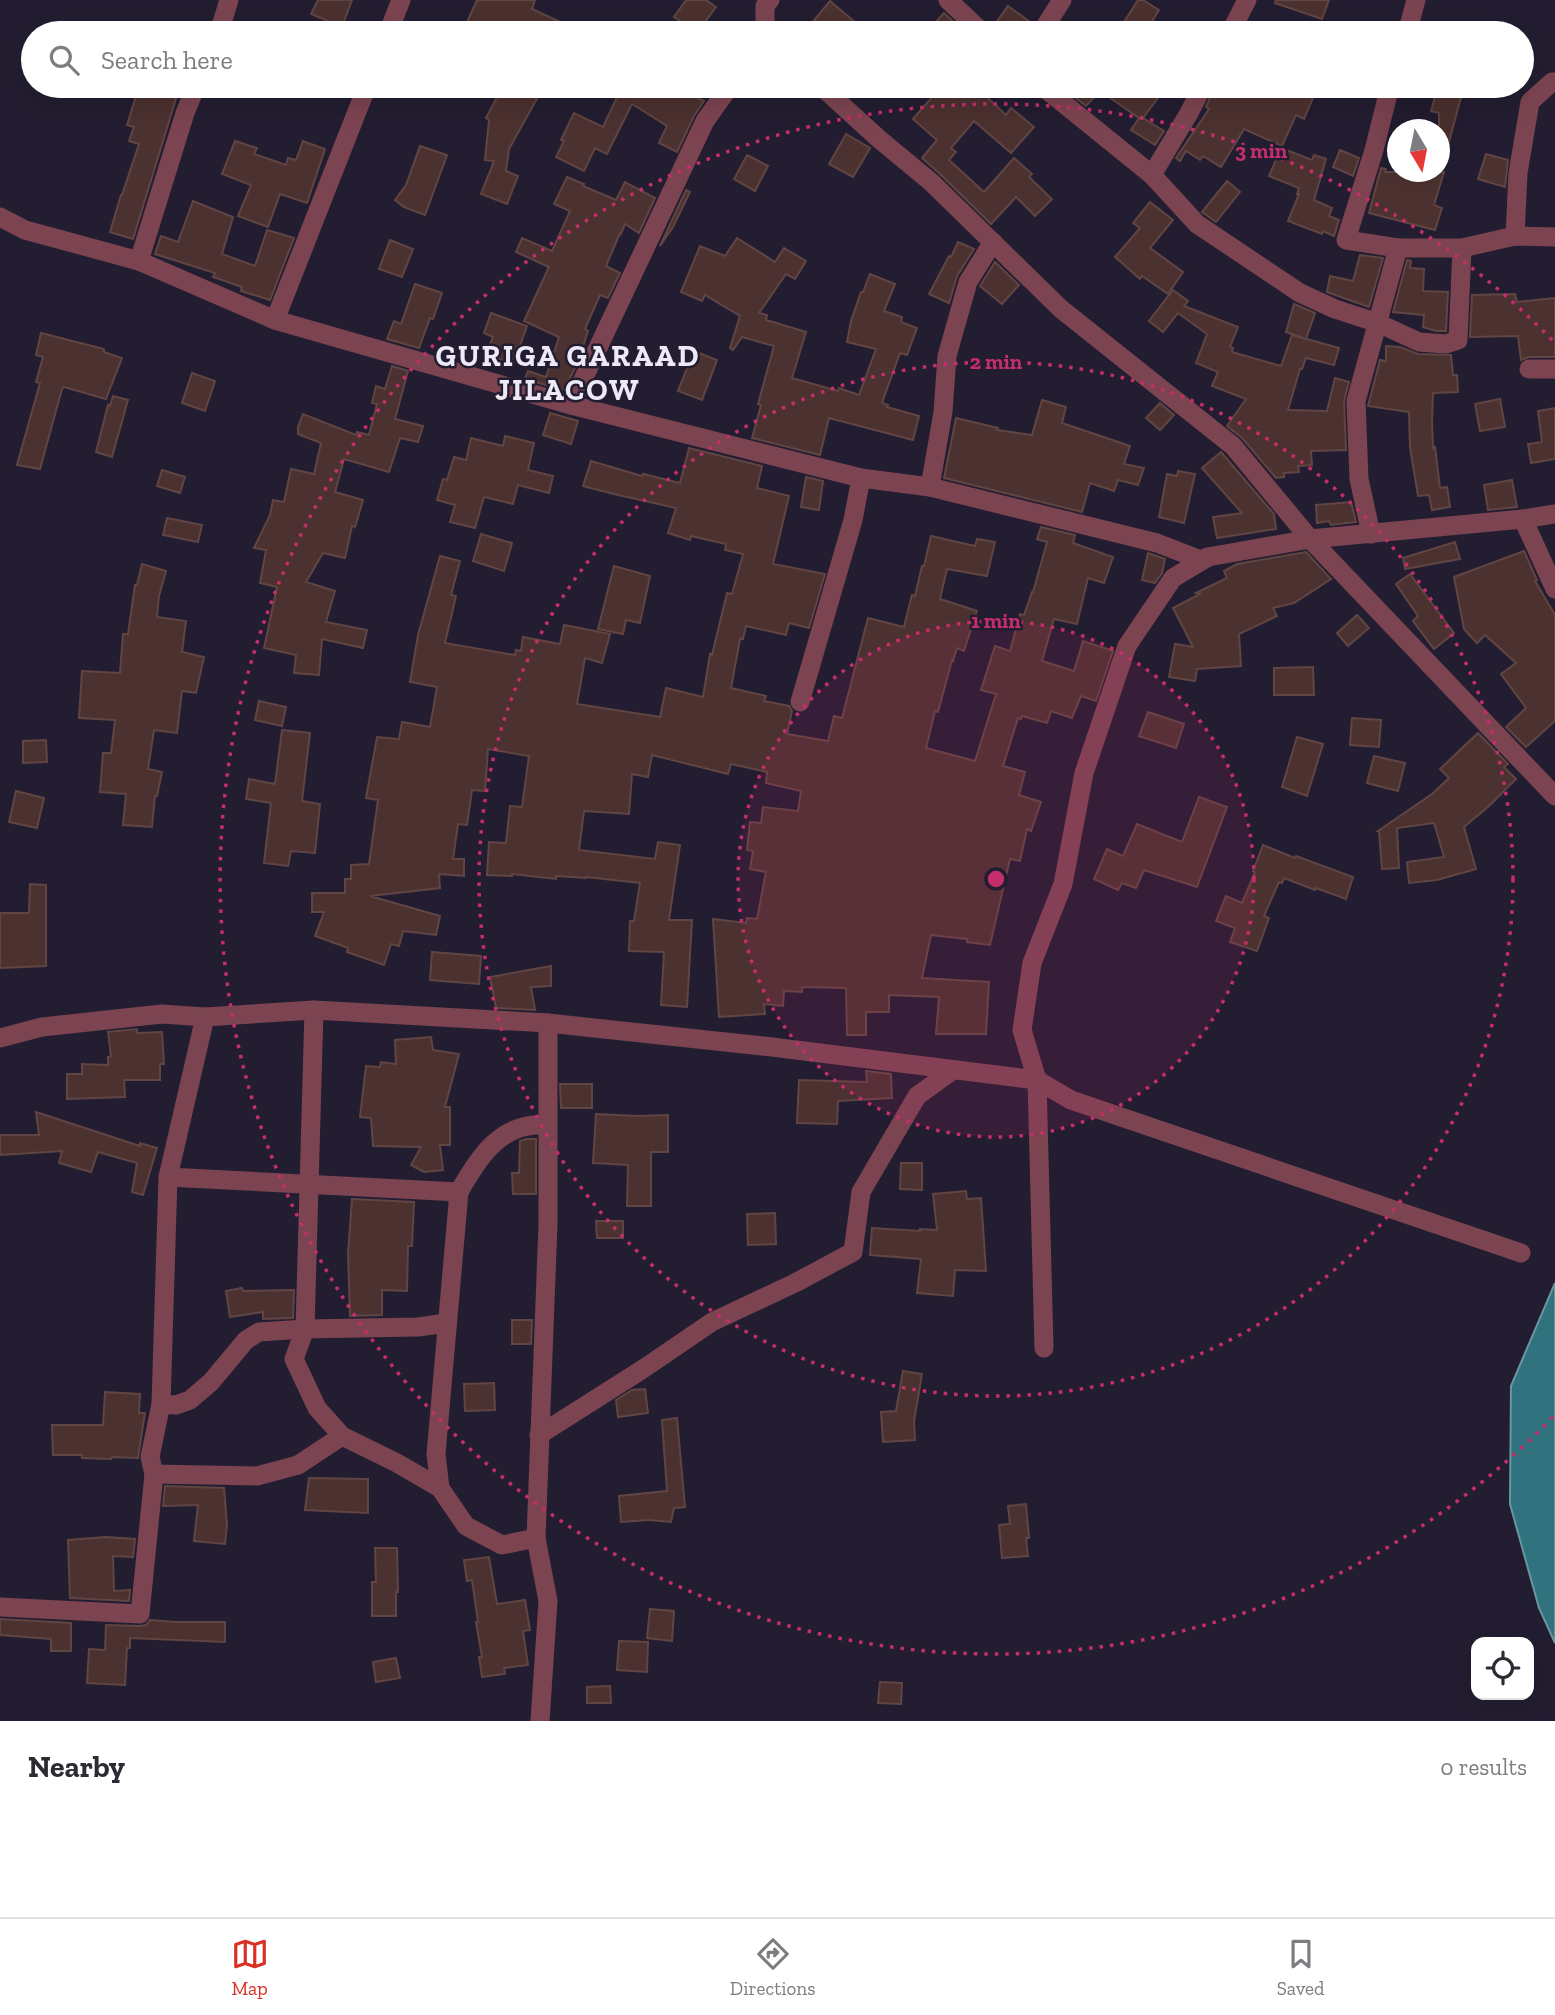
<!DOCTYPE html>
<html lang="en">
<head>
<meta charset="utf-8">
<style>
  body { margin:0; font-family:"Zilla Slab",serif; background:#f2f2f3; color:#2b2b33 }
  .controls { position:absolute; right:21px; bottom:21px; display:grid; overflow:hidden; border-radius:14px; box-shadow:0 7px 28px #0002 }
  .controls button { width:63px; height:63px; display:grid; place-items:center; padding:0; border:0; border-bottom:2px solid #e1e1e2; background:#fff; color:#2b2b33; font:35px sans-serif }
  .compass { position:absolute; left:1387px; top:119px; width:63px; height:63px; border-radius:50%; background:#fff; box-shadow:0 7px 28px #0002; rotate:170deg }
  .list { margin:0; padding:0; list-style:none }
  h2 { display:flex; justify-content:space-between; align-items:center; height:91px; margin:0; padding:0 28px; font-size:30px }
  h2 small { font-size:23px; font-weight:400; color:#7c7c81 }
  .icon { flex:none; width:38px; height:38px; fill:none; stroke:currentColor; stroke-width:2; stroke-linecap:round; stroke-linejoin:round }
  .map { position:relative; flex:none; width:1555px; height:1721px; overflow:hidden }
  .search { position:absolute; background:#fff; box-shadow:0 7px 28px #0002; left:21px; right:21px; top:21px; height:77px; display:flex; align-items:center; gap:18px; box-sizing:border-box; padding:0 24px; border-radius:38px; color:#7c7c81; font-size:26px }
  .sheet { height:196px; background:#fff }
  nav { display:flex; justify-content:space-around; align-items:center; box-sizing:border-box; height:98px; border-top:2px solid #e1e1e2; background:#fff; font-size:19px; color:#7c7c81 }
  nav a { display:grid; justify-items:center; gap:4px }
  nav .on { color:#d93025 }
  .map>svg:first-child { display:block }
  .water { fill:#30727e; stroke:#6996a2; stroke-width:2 }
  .building { fill:#4b3130; stroke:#604543; stroke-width:2 }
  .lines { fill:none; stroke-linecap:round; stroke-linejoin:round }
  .minor { stroke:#7c4451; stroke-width:19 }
  .ring { fill:none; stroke:#c62d6b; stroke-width:3.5; stroke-dasharray:3.5 7 }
  .labels { text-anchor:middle; stroke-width:5; stroke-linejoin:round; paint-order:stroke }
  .district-label { font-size:30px; font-weight:bold; letter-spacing:2px; fill:#ede9f7; stroke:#231d31 }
  .centre { fill:#c62d6b; stroke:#231d31; stroke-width:3.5 }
  .ring-label { font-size:21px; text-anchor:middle; font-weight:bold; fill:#c62d6b; stroke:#231d31; stroke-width:5; stroke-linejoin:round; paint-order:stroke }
</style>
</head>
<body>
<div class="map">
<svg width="1555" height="1721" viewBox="0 0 1555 1721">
  <rect width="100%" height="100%" fill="#231d31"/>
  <path class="water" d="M1555 1283V1643L1539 1608 1510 1504 1511 1386Z"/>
  <g class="building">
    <path d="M318 0H352L342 27 311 14Z"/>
    <path d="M477 0H535L532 9 584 33H462Z"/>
    <path d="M686 0H706L716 7 697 33 674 17Z"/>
    <path d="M1138 0H1143L1159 10 1145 33H1117Z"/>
    <path d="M1276 0H1329L1322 19 1275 3Z"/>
    <path d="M830 1 855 22 845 33H831L814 20Z"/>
    <path d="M1008 6 1030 22 1022 33H995L993 27Z"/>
    <path d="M944 13 965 33H926Z"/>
    <path d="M139 86H155L178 92 133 239 110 232 121 195H122L139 144 129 141 134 127 127 125Z"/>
    <path d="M503 86H544L509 149 506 171 518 176 507 204 481 194 494 161 485 160 489 120 486 118Z"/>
    <path d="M603 86H672L704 101 694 116 677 152 659 143 667 126 632 104 607 154 595 148 584 171 556 157 564 141 561 140 574 113 603 127 618 95Z"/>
    <path d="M942 86H975L1006 115 1011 108 1034 127 1011 153 974 121 951 148 956 152 949 160 984 192 1014 158 1032 174 1029 177 1052 199 1035 216 1016 197 991 224 939 173 922 158 937 140 913 119Z"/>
    <path d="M1083 86H1167L1143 118 1164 131 1155 145 1131 130 1139 118 1100 91 1086 106 1073 96Z"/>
    <path d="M1215 86H1318L1304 119 1296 115 1282 146 1244 129 1221 167 1203 156 1200 160 1186 151 1180 161 1176 158 1209 109 1206 107Z"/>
    <path d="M1438 86H1464L1445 157 1439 156V113L1431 111Z"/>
    <path d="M846 134 870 148 853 177 829 164Z"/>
    <path d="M235 141 257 148 254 154 286 165 288 158 296 160 303 141 325 149 307 203 280 194 268 227 238 216 251 185 222 174Z"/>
    <path d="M420 146 447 155 425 215 404 207 395 200 406 185Z"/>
    <path d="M1281 148 1312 160 1314 155 1326 159 1314 200 1332 208 1329 216 1339 220 1334 236 1323 231 1322 234 1288 221 1299 194H1297L1299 188 1269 176Z"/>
    <path d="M1340 150 1359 158 1353 176 1333 167Z"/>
    <path d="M1486 154 1508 160 1505 187 1478 179Z"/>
    <path d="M747 155 768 166 755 191 734 179Z"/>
    <path d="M1381 168 1386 169 1385 172H1444L1434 205 1442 208 1435 230 1369 213Z"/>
    <path d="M567 177 584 184 583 186 616 200 625 182 655 198 639 233 625 224 621 234 620 233 606 266 620 273 608 298 600 295 585 329 588 331 578 362 564 390 525 379 528 371 546 377 559 337 524 321 549 267 516 252 522 238 552 251 570 211 554 204Z"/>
    <path d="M1227 181 1240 192 1216 222 1202 212Z"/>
    <path d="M686 190 690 192 673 227 660 246Z"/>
    <path d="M193 201 233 217 222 254 255 266 267 230 294 238 270 300 241 291 242 287 213 277 215 273 155 254 161 236 178 242Z"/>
    <path d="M1150 202 1173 220 1150 248 1183 272 1168 294 1142 276 1140 279 1115 257 1140 228 1133 223Z"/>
    <path d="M737 238 775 262 784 248 806 261 795 279 786 274 759 313 767 315 766 320 806 332 792 378 838 391 839 388 859 395 876 349 847 342 851 321 861 292H863L870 274 895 284 884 311 902 317 901 322 917 328 907 355 900 353 882 403 888 405 887 407 919 416 913 440 829 418 820 455 752 438 761 405 758 404 774 346 742 337 733 350 730 348 740 316 705 295 702 301 681 292 700 246 725 256Z"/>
    <path d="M390 240 413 249 402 277 379 269Z"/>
    <path d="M958 242 974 249 957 276 949 303 929 294 949 256 951 257Z"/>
    <path d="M1360 255 1383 258 1369 307 1327 292 1330 276 1353 281Z"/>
    <path d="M1407 260 1411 261 1410 268 1424 269 1423 291 1448 292 1446 331H1436L1423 327 1424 315 1393 312Z"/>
    <path d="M995 262 1019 285 1002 304 980 286Z"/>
    <path d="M415 284 442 293 433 319 430 318 419 348 387 339 394 321 401 324Z"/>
    <path d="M1173 290 1188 301 1184 306 1238 327 1230 347 1233 348 1232 352 1281 366 1292 335 1339 348 1334 365 1306 358 1302 369H1300L1288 410 1327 411 1335 378 1349 382 1344 401 1346 450 1311 451 1312 465 1298 466 1299 472 1284 473V477L1276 478 1242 438 1227 426 1246 399 1212 386 1218 372 1196 363 1207 334 1178 313 1163 332 1149 321Z"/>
    <path d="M1515 294 1517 302 1555 298V357H1529L1521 360 1518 336 1470 337 1472 295Z"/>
    <path d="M1294 304 1315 313 1306 339 1286 332Z"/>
    <path d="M491 313 527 326 513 365 486 354 493 337 484 333Z"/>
    <path d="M41 333 104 349V352L122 358 106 399 64 387 62 389 40 469 17 465 40 383 36 382 43 357 36 355Z"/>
    <path d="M1386 346 1400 347 1418 354 1451 355 1453 375H1457L1458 392 1433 393 1432 421 1433 448 1435 447 1440 488 1447 487 1450 507 1432 510 1429 495 1418 496 1410 447 1409 412 1368 406 1380 360 1386 361Z"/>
    <path d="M694 351 717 360 702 400 678 391Z"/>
    <path d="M392 366 408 371 395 419 423 426 418 442 400 438 389 472 344 459 335 492 363 500 355 527 352 526 345 558 323 553 306 582 335 591 326 622 367 630 363 648 322 639 319 675 294 673 296 655 264 648 277 587 260 583 266 550 254 548 270 515 273 500 284 502 291 469 314 474 321 443 298 434V427L303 414 356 435 357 432 369 435 377 404 372 403 376 386 385 389Z"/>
    <path d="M192 373 215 381 205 411 182 403Z"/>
    <path d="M113 396 128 400 112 457 96 452 108 405 110 406Z"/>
    <path d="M1500 399 1505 427 1480 431 1475 404Z"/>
    <path d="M1042 400 1066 407 1062 423 1130 446 1124 464 1144 468 1138 485 1118 480 1114 491 1090 483 1082 512 944 478 956 418 998 428 997 430 1032 435Z"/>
    <path d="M1160 403 1174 415 1160 430 1146 418Z"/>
    <path d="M1555 408V459L1531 463 1528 444 1542 442 1538 411Z"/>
    <path d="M550 413 578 421 571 444 543 435Z"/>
    <path d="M505 436 534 443 528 470 553 476 549 493 518 485 513 504 484 497 475 528 450 522 455 505 437 500 443 479 447 480 454 457 466 460 471 438 503 446Z"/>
    <path d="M689 448 762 466 757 488 789 496 773 564 825 574 809 628 789 623 786 635 746 626 743 639H740L731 688 766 696 764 701 789 706 792 711 787 734 828 741 834 716 842 718 868 618 904 627 912 595 915 596 922 566H924L931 536 975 546 977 539 995 542 987 576 947 569 940 599 977 611 964 651 957 648 953 661 952 660 938 712 935 711 926 748 975 761 996 694 981 690 995 646 1010 651 1020 614 1024 615 1032 592H1033L1047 542 1037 539 1041 527 1075 535 1073 543 1113 557 1104 583 1088 578 1077 624 1054 619 1042 661 1074 671 1083 641 1113 651 1096 701 1081 696 1072 718 1051 711 1047 723 1022 716 1021 719 1018 718 1003 766 1025 772 1019 795 1041 802 1031 831 1027 829 1020 861 1010 859 990 945 967 942V939L931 935 922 978 989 982 986 1034H936L939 997 889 995V1012H866V1035H847L846 988 802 987V992L784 991 783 1006 764 1004 765 1014 719 1017 713 919 746 923 747 918 757 919 766 872 750 869 753 851 747 850 750 822 761 823 763 807 798 811 801 791 766 783 767 772 731 764 728 774 652 755 648 777 632 774 629 814 584 811 579 850 655 859 658 842 680 845 669 920H692L687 1007 661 1005 664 952 629 951 630 921H634L640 883 586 877V878L556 876V879L512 874V876L487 875 489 842 506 843 510 806 522 807 529 756 488 749 485 791 472 790 467 825 458 824 453 859H464V876L439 874 440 888 370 896 440 916 436 935 403 931 399 946 391 944 384 965 347 952 348 948 315 936 324 912H312V893H345V879H351V865L369 864 378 800 366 798 377 737 399 739 402 722 430 727 437 687 410 682 418 635 440 556 460 561 451 595 456 596 445 643 515 655 516 650 521 651 523 637 560 644 564 625 610 634 602 663 585 658 577 704 660 717 666 688 703 697 710 654 712 655 727 593 732 594 743 554 725 550 726 544 691 536 690 540 668 533 676 508 614 494 583 486 591 461 642 476 643 474 680 483Z"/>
    <path d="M1221 452 1274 514 1276 529 1217 538 1213 517 1242 513 1202 468Z"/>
    <path d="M162 470 185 477 180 493 157 486Z"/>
    <path d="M1178 471 1195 474 1184 523 1159 517 1167 474 1177 476Z"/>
    <path d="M806 477 823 481 819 510 801 507Z"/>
    <path d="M1512 480 1517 507 1488 510 1484 485Z"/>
    <path d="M1351 502 1356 522 1331 525 1329 521 1317 523 1316 505Z"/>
    <path d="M167 518 202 525 198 542 163 535Z"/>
    <path d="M481 534 512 543 504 571 473 561Z"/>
    <path d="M1455 542 1460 559 1405 569 1403 558Z"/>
    <path d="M1524 551 1537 580 1535 581 1555 615V721L1526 747 1506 727 1526 708 1501 674 1516 663 1485 635 1477 643 1464 629 1454 577Z"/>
    <path d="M1306 552 1331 579 1294 603 1273 608 1277 616 1239 634 1241 666 1197 669 1195 681 1169 677 1175 644 1193 647 1173 608 1200 594 1196 593 1227 578 1224 571 1237 564Z"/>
    <path d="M1148 553 1165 559 1162 573 1155 583 1142 580Z"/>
    <path d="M142 564 166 571 159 596 157 617 186 621 182 652 204 657 196 693 182 691 177 733 154 730 148 769 162 772 157 796H155L152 827 123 825 126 794 100 792 103 753H111L115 720 79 718 82 671 120 673 123 634H128L135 585H137Z"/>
    <path d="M614 566 650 576 640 623 626 620 623 634 598 629Z"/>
    <path d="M1410 574 1454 633 1434 649 1413 621 1418 616 1396 584Z"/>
    <path d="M1357 615 1369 628 1348 646 1337 633Z"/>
    <path d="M1313 667 1314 695H1274V668Z"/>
    <path d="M259 701 286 707 282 726 255 720Z"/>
    <path d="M1148 712 1184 724 1176 748 1139 736Z"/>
    <path d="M1352 718 1381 720 1379 747 1350 745Z"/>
    <path d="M282 730 310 733 302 801 320 804 315 853 291 851 288 866 264 863 271 803 246 799 249 779 275 784Z"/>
    <path d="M1478 733 1508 764 1504 767 1516 779 1489 806 1464 827 1476 869 1437 880 1409 883 1407 862 1444 857 1434 823 1397 828 1399 868 1382 869 1379 831H1378L1432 794 1449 778 1440 769Z"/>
    <path d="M1297 737 1323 744 1307 796 1282 787Z"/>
    <path d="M46 740 47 762 23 763V741Z"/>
    <path d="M1374 756 1405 763 1398 791 1367 783Z"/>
    <path d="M16 791 44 798 37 828 9 822Z"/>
    <path d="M1199 797 1227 807 1197 887 1144 870 1136 888 1122 883 1118 890 1094 879 1107 849 1123 856 1137 824 1182 842Z"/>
    <path d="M1263 845 1295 858 1296 856 1353 877 1346 899 1316 888 1315 890 1284 878 1282 883 1279 882 1264 916 1269 918 1257 951 1230 942 1235 928 1216 921 1226 896 1242 903 1255 872 1253 871Z"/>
    <path d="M30 884 46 885V966L0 968V913H29Z"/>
    <path d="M432 952 481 956 479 984 430 980Z"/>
    <path d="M551 966V986L531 987 535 1010 496 1008 490 977Z"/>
    <path d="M137 1029V1033L162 1032 164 1064H160V1080H124L125 1097 67 1099V1074H82V1064L108 1065V1057L111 1056 108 1032Z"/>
    <path d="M431 1037 433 1050 459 1054 445 1107H450V1145H440L443 1170 424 1172 411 1165 421 1147 373 1146 371 1118 360 1117 366 1066 380 1067 381 1062 396 1064 395 1040Z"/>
    <path d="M866 1071 891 1074 892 1098 838 1101 837 1124 797 1123 799 1080 867 1082Z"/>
    <path d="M560 1084H592V1108H561Z"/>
    <path d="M36 1112 140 1146V1143L157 1148 143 1195 132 1192 137 1163 98 1152 91 1172 59 1163 62 1151 0 1155V1135H39Z"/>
    <path d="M596 1114 637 1116 668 1115V1152H651V1206H627L628 1165 593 1163Z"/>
    <path d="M527 1139H536V1194H513L512 1173H519L520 1141Z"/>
    <path d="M901 1163H922V1190L900 1189Z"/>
    <path d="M966 1191 967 1199 981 1198 986 1271 955 1270 953 1296 917 1293 921 1259 870 1255 872 1228 920 1231V1229L937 1230 933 1194Z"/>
    <path d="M352 1199 414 1202 412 1246H408L407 1291 382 1290V1315L350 1316 348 1254Z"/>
    <path d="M775 1213 776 1244 748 1245 747 1214Z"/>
    <path d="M596 1221H623V1238H597Z"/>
    <path d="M242 1288 243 1291 294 1290 293 1318 263 1319V1312L230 1317 226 1291Z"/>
    <path d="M512 1320H532L531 1344H512Z"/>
    <path d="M903 1371 922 1374 914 1421 915 1440 883 1442 881 1412 896 1411Z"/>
    <path d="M494 1383 495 1410 465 1411 464 1384Z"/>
    <path d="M645 1389 648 1413 618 1417 616 1400 632 1390Z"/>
    <path d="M105 1392 140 1394 139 1413H145L138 1458 112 1457 111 1459 82 1458V1455H53L52 1425H103Z"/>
    <path d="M677 1418 685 1507 674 1508 671 1522 649 1520 621 1522 619 1496 667 1491 662 1420Z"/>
    <path d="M309 1478 368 1479V1513L305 1510Z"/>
    <path d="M165 1486 224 1488 227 1525 225 1544 194 1541 198 1505 163 1506Z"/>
    <path d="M1026 1504 1029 1538H1026L1028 1556 1002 1558 999 1525 1010 1524 1008 1506Z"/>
    <path d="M106 1537 135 1539 133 1557 113 1556 114 1591 130 1590 129 1601 70 1598 68 1540Z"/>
    <path d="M375 1548H397L398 1592H396V1616H372V1582H376Z"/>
    <path d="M489 1557 497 1604 525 1600 530 1630 523 1631 528 1665 504 1668 505 1674 482 1677 479 1657H482L476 1622H478L472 1580 467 1581 464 1560Z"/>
    <path d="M650 1609 674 1611 672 1641 647 1638Z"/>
    <path d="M0 1619 71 1623V1651H51V1639L0 1635Z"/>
    <path d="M150 1620 176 1622H225V1642L130 1638V1648H127L125 1685 87 1683 89 1649 105 1650 106 1625 140 1626 146 1625Z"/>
    <path d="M619 1641 648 1642 647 1672 617 1670Z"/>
    <path d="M396 1658 400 1678 376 1682 373 1662Z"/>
    <path d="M880 1682 902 1683 901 1704 878 1703Z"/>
    <path d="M610 1686 611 1703H587V1687Z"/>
  </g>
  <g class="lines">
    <g class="minor">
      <path d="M948 0 983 33"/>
      <path d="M219 33 229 0"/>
      <path d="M388 33 401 0"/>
      <path d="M765 33V6L770 0"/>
      <path d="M1041 33 1062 0"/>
      <path d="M1230 33 1247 0"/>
      <path d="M1407 33 1416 0"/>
      <path d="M821 86 879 139 931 182 1061 309 1233 446 1310 539 1555 796"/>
      <path d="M1042 86 1152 175 1197 224 1300 293 1335 309 1378 323 1419 342 1446 344 1458 340 1462 248"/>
      <path d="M1390 86 1374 150 1346 240 1398 248H1462L1515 236 1555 237"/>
      <path d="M1152 175 1189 113 1203 86"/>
      <path d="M0 217 25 230 139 261 185 113 196 86"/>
      <path d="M1515 236 1518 173 1530 102 1552 82H1555"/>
      <path d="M139 261 275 320 571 405 861 478 930 487 1157 543 1201 560 1208 557 1310 539 1523 519 1555 514"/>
      <path d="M275 320 367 86"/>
      <path d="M1529 369H1555"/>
      <path d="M571 405 705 121 730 86"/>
      <path d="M930 487 943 412 947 356 968 282 993 242"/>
      <path d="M1523 519 1555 589"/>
      <path d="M1371 534 1359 479 1356 401 1398 248"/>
      <path d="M800 702 853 520 861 478"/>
      <path d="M314 1010 305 1329 294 1359 317 1408 342 1436"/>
      <path d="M0 1038 42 1027 162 1014 205 1017 314 1010 548 1023 772 1047 1037 1080 1071 1100 1521 1253"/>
      <path d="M168 1177 205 1017"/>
      <path d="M459 1192C478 1158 501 1121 547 1125"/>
      <path d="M447 1323 418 1327 305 1329 259 1332 246 1340 211 1382 190 1400 176 1405 161 1404 168 1177 459 1192 436 1454 440 1488 466 1526 502 1545 536 1538"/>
      <path d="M1044 1348 1037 1080 1022 1030 1032 963 1063 884 1084 773 1127 646 1173 578 1208 557"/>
      <path d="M161 1404 150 1457 154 1474 257 1476 298 1465 342 1436 397 1463 440 1488"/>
      <path d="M539 1435 643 1369 712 1322 795 1283 853 1252 861 1192 917 1096 953 1070"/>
      <path d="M0 1607 140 1614 154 1474"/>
      <path d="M540 1721 548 1601 536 1538 548 1224V1023"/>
    </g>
  </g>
  <circle cx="996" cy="879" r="258" fill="#c62d6b" fill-opacity=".12"/>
  <g class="ring">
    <circle cx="996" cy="879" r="258"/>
    <circle cx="996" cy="879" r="517"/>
    <path d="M1553 1417A775 775 0 1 1 1553 341"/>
  </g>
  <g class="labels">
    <g class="district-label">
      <text x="568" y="366">GURIGA GARAAD<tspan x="568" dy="34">JILACOW</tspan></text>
    </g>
  </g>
  <circle cx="996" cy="879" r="10" class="centre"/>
  <g class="ring-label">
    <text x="1261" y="158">3 min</text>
    <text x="996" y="369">2 min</text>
    <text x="996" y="628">1 min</text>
  </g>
</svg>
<div class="controls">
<button><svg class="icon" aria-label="locate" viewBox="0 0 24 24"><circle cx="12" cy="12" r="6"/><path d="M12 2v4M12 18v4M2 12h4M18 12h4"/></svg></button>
</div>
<svg class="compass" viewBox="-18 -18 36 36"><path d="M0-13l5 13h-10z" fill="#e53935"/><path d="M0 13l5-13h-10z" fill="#7c7c81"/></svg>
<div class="search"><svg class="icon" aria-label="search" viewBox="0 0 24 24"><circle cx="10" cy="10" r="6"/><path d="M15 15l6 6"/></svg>Search here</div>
</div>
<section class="sheet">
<h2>Nearby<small>0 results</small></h2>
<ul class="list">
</ul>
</section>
<nav>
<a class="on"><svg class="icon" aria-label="map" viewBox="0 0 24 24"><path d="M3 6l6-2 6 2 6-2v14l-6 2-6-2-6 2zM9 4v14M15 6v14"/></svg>Map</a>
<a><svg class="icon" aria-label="directions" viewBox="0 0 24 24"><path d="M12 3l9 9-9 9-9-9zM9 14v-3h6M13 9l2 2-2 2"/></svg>Directions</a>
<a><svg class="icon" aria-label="saved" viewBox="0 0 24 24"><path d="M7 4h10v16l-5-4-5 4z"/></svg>Saved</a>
</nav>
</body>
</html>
